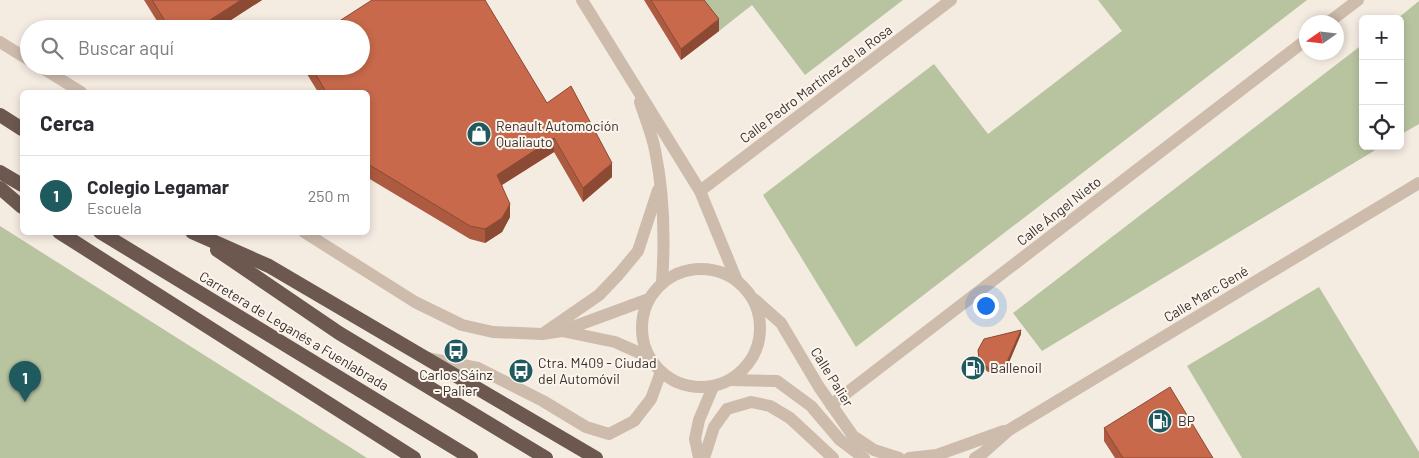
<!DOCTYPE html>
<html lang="es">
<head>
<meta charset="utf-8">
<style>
  body { margin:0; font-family:Barlow,sans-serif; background:#f2f2f3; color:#2b2b33 }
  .controls { position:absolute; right:15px; top:15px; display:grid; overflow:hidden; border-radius:8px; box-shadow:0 2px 8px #0003 }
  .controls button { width:45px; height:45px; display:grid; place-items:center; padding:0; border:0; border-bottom:1px solid #e1e1e2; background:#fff; color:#2b2b33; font:25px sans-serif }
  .compass { position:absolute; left:1299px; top:15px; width:45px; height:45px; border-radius:50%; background:#fff; box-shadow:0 2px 8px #0003; rotate:256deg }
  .you { position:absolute; left:985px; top:305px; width:18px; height:18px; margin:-12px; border:4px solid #fff; border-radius:50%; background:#1a73e8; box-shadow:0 0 0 8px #1a73e833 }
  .badge { display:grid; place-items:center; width:32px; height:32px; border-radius:50%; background:#1f5a5e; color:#fff; font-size:16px; font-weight:700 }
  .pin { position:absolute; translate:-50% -41px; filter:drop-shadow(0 1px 2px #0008) }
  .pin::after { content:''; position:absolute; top:26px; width:18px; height:15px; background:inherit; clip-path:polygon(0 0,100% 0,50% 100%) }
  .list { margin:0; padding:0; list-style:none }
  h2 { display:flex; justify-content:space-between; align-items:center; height:65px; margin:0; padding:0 20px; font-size:21px }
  h2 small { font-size:16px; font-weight:400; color:#7c7c81 }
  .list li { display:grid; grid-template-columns:32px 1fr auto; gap:15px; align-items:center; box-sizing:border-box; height:80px; padding:0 20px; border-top:1px solid #e1e1e2 }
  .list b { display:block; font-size:19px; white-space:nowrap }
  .list p { margin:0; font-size:16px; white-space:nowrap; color:#7c7c81 }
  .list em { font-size:16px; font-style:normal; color:#7c7c81 }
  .icon { flex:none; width:28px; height:28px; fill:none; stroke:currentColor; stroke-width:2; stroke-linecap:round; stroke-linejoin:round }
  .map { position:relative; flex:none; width:1419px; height:458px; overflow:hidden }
  .search { position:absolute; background:#fff; box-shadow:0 2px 8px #0003; left:20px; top:20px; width:350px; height:55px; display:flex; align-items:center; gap:12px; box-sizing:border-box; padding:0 18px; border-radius:28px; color:#7c7c81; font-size:19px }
  .panel { position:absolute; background:#fff; box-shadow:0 2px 8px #0003; left:20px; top:90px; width:350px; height:145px; border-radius:8px }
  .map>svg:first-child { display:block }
  .green { fill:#b8c4a0 }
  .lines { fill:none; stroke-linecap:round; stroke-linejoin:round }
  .minor { stroke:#cdbbac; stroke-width:12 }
  .trunk { stroke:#6c584f; stroke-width:14 }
  .wall { fill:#ac5a40 }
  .shaded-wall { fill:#8c4a34 }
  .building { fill:#c8694b; stroke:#8c4a34 }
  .labels { text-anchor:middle; stroke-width:4; stroke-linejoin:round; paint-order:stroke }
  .street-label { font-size:14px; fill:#3b302b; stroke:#fbf5ee }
  .poi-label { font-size:14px; fill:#3b302b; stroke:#fbf5ee; text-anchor:start }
</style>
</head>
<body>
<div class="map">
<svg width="1419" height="458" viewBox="0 0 1419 458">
  <rect width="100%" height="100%" fill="#f4ebe1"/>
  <g class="green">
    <path d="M694 0H903L805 75 752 5 719 31Z"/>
    <path d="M1098 0H1307L856 347 763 195 934 64 988 134 1122 31Z"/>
    <path d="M1419 1V124L1400 135V19H1397Z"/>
    <path d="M1363 44V146H1382L1042 351 1013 313Z"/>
    <path d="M0 226 367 458H0Z"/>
    <path d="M1319 287 1419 452V458H1242L1187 366Z"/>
  </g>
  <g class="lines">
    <g class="minor">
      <path d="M582 0 700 191 737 281"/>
      <path d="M1329 22 1358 0"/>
      <path d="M0 42 29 60"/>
      <path d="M39 66 81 92"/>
      <path d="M640 102C645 118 652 134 655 150 664 193 665 239 662 283"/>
      <path d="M700 191 951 0"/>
      <path d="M304 232 415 302 462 325 493 332 542 334 562 331 649 299"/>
      <circle cx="701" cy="328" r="59"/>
      <path d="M754 299 781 323 819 387 853 436 874 450 899 458"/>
      <path d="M562 331 615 342 649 357"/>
      <path d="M544 333 599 295 619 274 638 251 658 190"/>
      <path d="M427 358 478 368 543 401 586 427 609 434 634 421 651 399 661 372"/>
      <path d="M731 380 777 381 811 406 840 440 864 458"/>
      <path d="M831 405 1306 40"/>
      <path d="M699 458 695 439 699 420 713 387"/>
      <path d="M704 458 714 427 727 409 751 402 770 406 790 418 833 458"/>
      <path d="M909 458 937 455 1004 431"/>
      <path d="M975 458 983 453 1009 430 1419 183"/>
    </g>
    <g class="trunk">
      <path d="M0 115 22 129"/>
      <path d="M0 172 22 185"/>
      <path d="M0 188 22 207"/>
      <path d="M59 232 414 458"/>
      <path d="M100 232 471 458"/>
      <path d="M192 232 269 266 596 458"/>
      <path d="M217 250 339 333 546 458"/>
    </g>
  </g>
  <g class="wall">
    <path d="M144 0H262L217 29H162Z"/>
    <path d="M644 0H704L719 31 681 60Z"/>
    <path d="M302 66H361L547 103 612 177 583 202 554 152 502 185 510 217 502 232 485 243 470 239 368 178V92H318Z"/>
    <path d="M1021 334 1007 367 1000 372H988L979 364 978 350Z"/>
    <path d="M1104 428 1213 458H1115L1104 441Z"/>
  </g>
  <g class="shaded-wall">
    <path d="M241 0H262L217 29H196Z"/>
    <path d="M719 19V31L681 60V49Z"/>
    <path d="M554 138V152L497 188V175Z"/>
    <path d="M612 163V177L583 202V188Z"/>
    <path d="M510 204V217L502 232 485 243V229Z"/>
    <path d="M1021 330V334L1007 367 1000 372V368Z"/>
  </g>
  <g class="building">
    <path d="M152 0H241L196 29H170Z"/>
    <path d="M372 0H485L547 103 571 86 612 163 583 188 554 138 497 175 510 204 502 218 485 229 470 226 368 164V92H326L311 66H361V29H327Z"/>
    <path d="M651 0H704L719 19 681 49Z"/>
    <path d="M1021 330 1007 362 1000 368H988L979 360 978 350 984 339Z"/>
    <path d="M1170 387 1213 458H1123L1104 428Z"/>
  </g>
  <defs>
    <symbol id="shop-disc" viewBox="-11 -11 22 22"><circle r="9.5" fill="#1f5a5e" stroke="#fbf5ee"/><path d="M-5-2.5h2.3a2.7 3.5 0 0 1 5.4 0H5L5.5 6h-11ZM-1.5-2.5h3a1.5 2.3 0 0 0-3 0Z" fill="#fff"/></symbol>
    <symbol id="bus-disc" viewBox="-11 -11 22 22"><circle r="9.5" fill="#1f5a5e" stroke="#fbf5ee"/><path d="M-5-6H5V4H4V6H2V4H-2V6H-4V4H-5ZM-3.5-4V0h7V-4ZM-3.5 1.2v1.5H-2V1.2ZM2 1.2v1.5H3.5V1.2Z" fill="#fff"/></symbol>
    <symbol id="fuel-disc" viewBox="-11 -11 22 22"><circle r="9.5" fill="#1f5a5e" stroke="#fbf5ee"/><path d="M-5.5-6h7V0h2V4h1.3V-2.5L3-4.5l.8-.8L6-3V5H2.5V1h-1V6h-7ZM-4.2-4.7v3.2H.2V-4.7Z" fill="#fff"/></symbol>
  </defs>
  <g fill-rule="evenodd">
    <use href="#shop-disc" x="465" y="120" width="28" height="28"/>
    <use href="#bus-disc" x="442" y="337" width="28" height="28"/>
    <use href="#fuel-disc" x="959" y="354" width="28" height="28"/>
    <use href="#bus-disc" x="507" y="357" width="28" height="28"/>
    <use href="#fuel-disc" x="1146" y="407" width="28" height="28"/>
  </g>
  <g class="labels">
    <g class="street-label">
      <text transform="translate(816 84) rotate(-37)" y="5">Calle Pedro Martínez de la Rosa</text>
      <text transform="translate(1059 211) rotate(-38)" y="5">Calle Ángel Nieto</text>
      <text transform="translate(1206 294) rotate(-31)" y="5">Calle Marc Gené</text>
      <text transform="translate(294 331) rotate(31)" y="5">Carretera de Leganés a Fuenlabrada</text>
      <text transform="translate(832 377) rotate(58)" y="5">Calle Palier</text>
    </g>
    <g class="poi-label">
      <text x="496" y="131">Renault Automoción<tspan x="496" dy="16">Qualiauto</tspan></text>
      <text x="538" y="368">Ctra. M409 - Ciudad<tspan x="538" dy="16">del Automóvil</tspan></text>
      <text x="990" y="373">Ballenoil</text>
      <text x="456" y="380" text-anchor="middle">Carlos Sáinz<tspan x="456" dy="16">- Palier</tspan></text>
      <text x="1178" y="426">BP</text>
    </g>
  </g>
</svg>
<div class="controls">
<button>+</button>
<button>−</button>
<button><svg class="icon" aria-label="locate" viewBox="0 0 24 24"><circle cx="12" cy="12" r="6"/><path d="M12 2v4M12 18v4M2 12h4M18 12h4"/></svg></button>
</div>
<svg class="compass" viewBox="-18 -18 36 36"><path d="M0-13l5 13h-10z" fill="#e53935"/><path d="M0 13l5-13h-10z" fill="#7c7c81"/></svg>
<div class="you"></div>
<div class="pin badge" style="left:25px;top:402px">1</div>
<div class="search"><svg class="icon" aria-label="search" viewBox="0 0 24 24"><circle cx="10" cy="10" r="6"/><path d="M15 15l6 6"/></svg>Buscar aquí</div>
<section class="panel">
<h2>Cerca<small></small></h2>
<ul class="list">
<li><span class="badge">1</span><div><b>Colegio Legamar</b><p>Escuela</p></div><em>250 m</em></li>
</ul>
</section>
</div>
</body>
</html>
